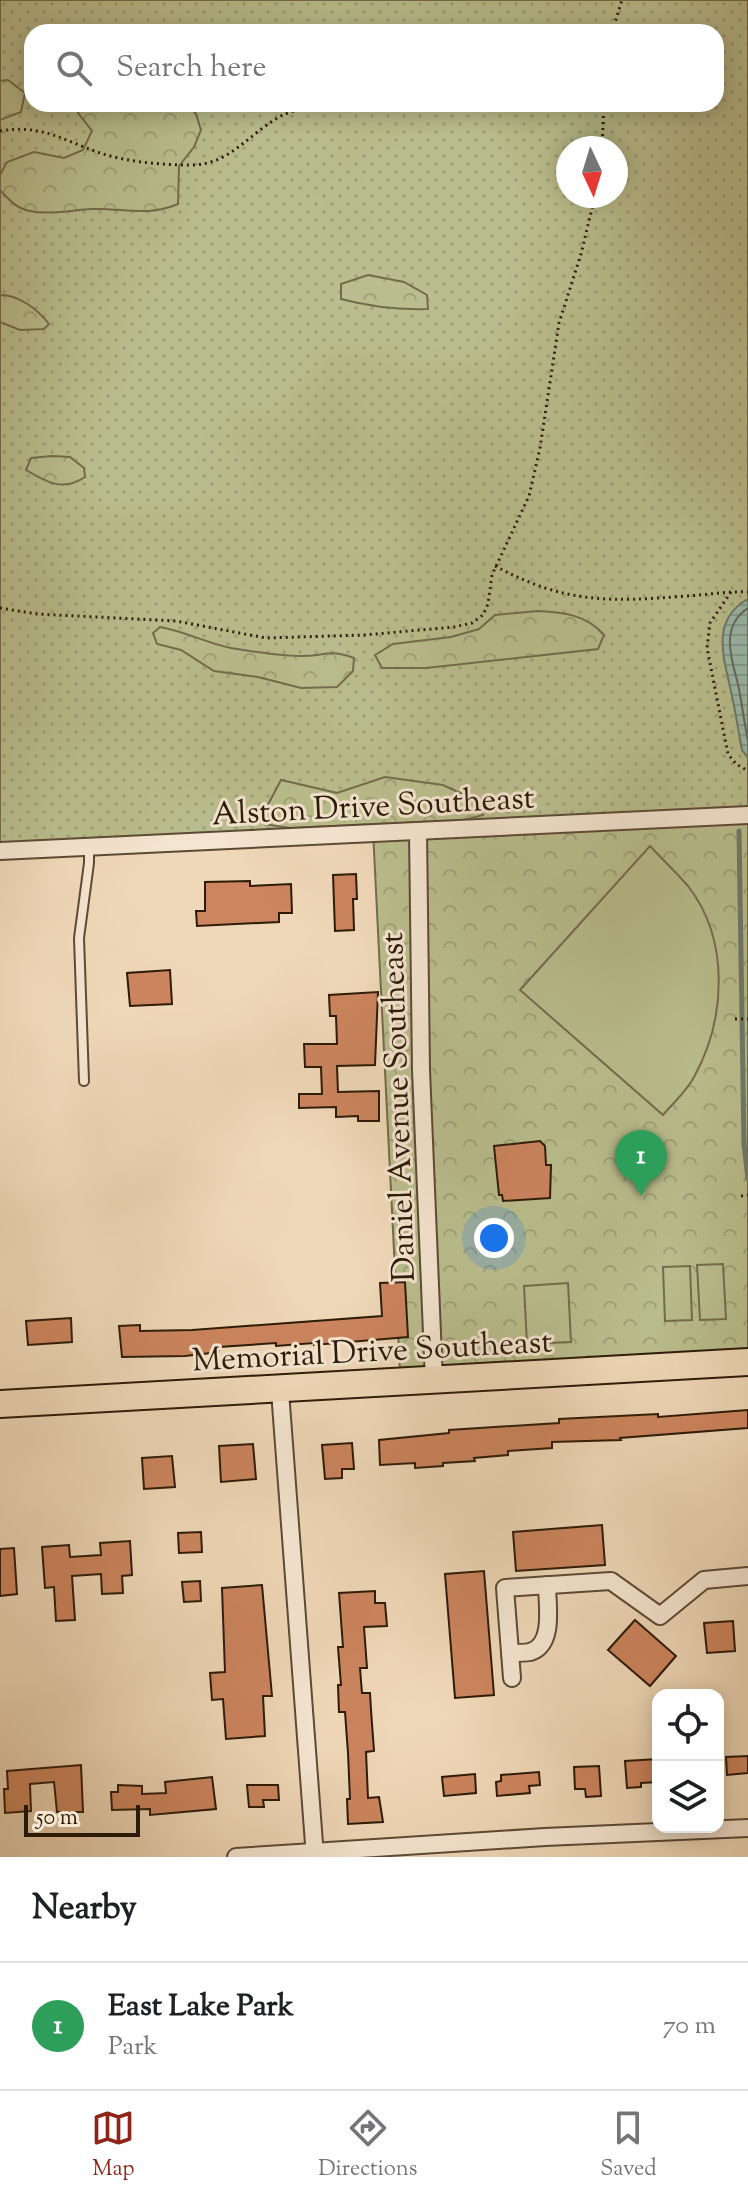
<!DOCTYPE html>
<html lang="en">
<head>
<meta charset="utf-8">
<style>
  body { margin:0; font-family:"Sorts Mill Goudy",serif; background:#f6f6f6; color:#202124 }
  .controls { position:absolute; right:24px; bottom:24px; display:grid; overflow:hidden; border-radius:16px; box-shadow:0 4px 20px #0003 }
  .controls button { width:72px; height:72px; display:grid; place-items:center; padding:0; border:0; border-bottom:2px solid #e0e0e0; background:#fff; color:#202124; font:40px sans-serif }
  .compass { position:absolute; left:556px; top:136px; width:72px; height:72px; border-radius:50%; background:#fff; box-shadow:0 4px 20px #0003; rotate:176deg }
  .scale { position:absolute; left:24px; bottom:20px; width:116px; box-sizing:border-box; padding-left:8px; border:4px solid #2c1b09; border-top:0; font-size:22px; line-height:28px; white-space:nowrap; color:#2c1b09; -webkit-text-stroke:6px #f5e6d1; paint-order:stroke }
  .you { position:absolute; left:494px; top:1238px; width:28px; height:28px; margin:-20px; border:6px solid #fff; border-radius:50%; background:#1a73e8; box-shadow:0 0 0 12px #1a73e833 }
  .badge { display:grid; place-items:center; width:52px; height:52px; border-radius:50%; background:#8f2418; color:#fff; font-size:26px; font-weight:700 }
  .pin { position:absolute; translate:-50% -66px; filter:drop-shadow(0 2px 4px #0008) }
  .pin::after { content:''; position:absolute; top:42px; width:28px; height:24px; background:inherit; clip-path:polygon(0 0,100% 0,50% 100%) }
  .list { margin:0; padding:0; list-style:none }
  h2 { display:flex; justify-content:space-between; align-items:center; height:104px; margin:0; padding:0 32px; font-size:34px }
  h2 small { font-size:26px; font-weight:400; color:#757577 }
  .list li { display:grid; grid-template-columns:52px 1fr auto; gap:24px; align-items:center; box-sizing:border-box; height:128px; padding:0 32px; border-top:2px solid #e0e0e0 }
  .list b { display:block; font-size:30px; white-space:nowrap }
  .list p { margin:0; font-size:26px; white-space:nowrap; color:#757577 }
  .list em { font-size:26px; font-style:normal; color:#757577 }
  .icon { flex:none; width:44px; height:44px; fill:none; stroke:currentColor; stroke-width:2; stroke-linecap:round; stroke-linejoin:round }
  .map { position:relative; flex:none; width:748px; height:1857px; overflow:hidden }
  .search { position:absolute; background:#fff; box-shadow:0 4px 20px #0003; left:24px; right:24px; top:24px; height:88px; display:flex; align-items:center; gap:20px; box-sizing:border-box; padding:0 28px; border-radius:24px; color:#757577; font-size:30px }
  .sheet { height:232px; background:#fff }
  nav { display:flex; justify-content:space-around; align-items:center; box-sizing:border-box; height:112px; border-top:2px solid #e0e0e0; background:#fff; font-size:22px; color:#757577 }
  nav a { display:grid; justify-items:center; gap:4px }
  nav .on { color:#8f2418 }
  .map>svg:first-child { display:block }
  .grass { fill:url(#grass-dots); stroke:#736c4c; stroke-width:2; fill-rule:evenodd }
  .forest { fill:url(#forest-crowns); stroke:#736c4c; stroke-width:2 }
  .pitch { fill:#babe8e; stroke:#736c4c; stroke-width:2 }
  .water { fill:url(#water-rules); stroke:#6e7a6b; stroke-width:2 }
  .lines { fill:none; stroke-linecap:round; stroke-linejoin:round }
  .shore { stroke:#636a5b; stroke-width:2 }
  .stream { stroke:#6e7a6b; stroke-width:5 }
  .building { fill:#cc855e; stroke:#2c1b09; stroke-width:2 }
  .lane-casing { stroke:#5d4a35; stroke-width:12 }
  .street-casing { stroke:#5d4a35; stroke-width:20 }
  .primary-casing { stroke:#2c1b09; stroke-width:30 }
  .path { stroke:#2c1b09; stroke-width:3; stroke-dasharray:2 4; stroke-linecap:butt }
  .lane { stroke:#f5e6d1; stroke-width:8 }
  .street { stroke:#f5e6d1; stroke-width:16 }
  .primary { stroke:#efd8b8; stroke-width:26 }
  .labels { text-anchor:middle; stroke-width:6; stroke-linejoin:round; paint-order:stroke }
  .street-label { font-size:32px; fill:#2c1b09; stroke:#f5e6d1 }
</style>
</head>
<body>
<div class="map">
<svg width="748" height="1857" viewBox="0 0 748 1857">
  <defs>
    <pattern id="grass-dots" width="8" height="8" patternUnits="userSpaceOnUse" patternTransform="scale(2)"><rect width="8" height="8" fill="#babe8e"/><path d="M2 2h.1M6 6h.1" fill="none" stroke="#a0a379" stroke-width="1.8" stroke-linecap="round"/></pattern>
    <pattern id="forest-crowns" width="20" height="18" patternUnits="userSpaceOnUse" patternTransform="scale(2)"><rect width="20" height="18" fill="#babe8e"/><path d="M2 6a3 3 0 1 1 6 0M12 15a3 3 0 1 1 6 0" fill="none" stroke="#a0a379"/></pattern>
    <pattern id="water-rules" width="6" height="5" patternUnits="userSpaceOnUse" patternTransform="scale(2)"><rect width="6" height="5" fill="#9abaad"/><path d="M0 2.5h6" fill="none" stroke="#859f94"/></pattern>
  </defs>
  <rect width="100%" height="100%" fill="#efd8b8"/>
  <filter id="stains"><feTurbulence type="fractalNoise" baseFrequency=".0025" numOctaves="4"/><feColorMatrix values="0 0 0 0 .2 0 0 0 0 .09 0 0 0 0 .02 0 0 0 .5 -.17"/></filter>
  <radialGradient id="worn" r=".72"><stop offset=".6" stop-color="#630" stop-opacity="0"/><stop offset="1" stop-color="#630" stop-opacity=".3"/></radialGradient>
  <path class="grass" d="M0 0H748V815L0 843ZM32 32H716V104H32ZM568 148H616V196H568Z"/>
  <g class="forest">
    <path d="M8 80 25 93 21 112 0 120V81Z"/>
    <path d="M78 104H187L196 114 201 130 194 147 179 166 178 204C147 217 124 208 92 209 72 210 50 215 30 211 17 209 8 199 0 190V175L7 162 34 152 64 158 83 150 92 131 78 113Z"/>
    <path d="M368 275 404 282 427 295 428 309C397 310 371 307 341 299V284Z"/>
    <path d="M0 295C20 295 38 310 49 324L44 329 20 330 0 322Z"/>
    <path d="M52 456 70 457 84 468 85 477C63 492 46 482 26 470L31 458Z"/>
    <path d="M538 611C563 612 587 615 604 635L598 649 426 668H382L375 655 393 644 451 637 479 629 495 615Z"/>
    <path d="M160 627C184 631 206 643 231 648 249 651 281 656 299 656 324 657 327 648 354 658L353 671 337 687 301 688 258 677 214 671 181 650 157 644 153 633Z"/>
    <path d="M385 777 443 785 471 798 483 815 465 820 290 828 264 824 262 816 281 780 337 793Z"/>
    <path d="M748 816V1371L401 1391 373 831Z"/>
  </g>
  <g class="pitch">
    <path d="M650 846C662 859 676 872 688 886 730 940 726 1019 694 1077 687 1091 673 1103 663 1115L520 990Z"/>
    <path d="M723 1264 726 1319 700 1320 697 1265Z"/>
    <path d="M690 1266 692 1320 665 1321 663 1267Z"/>
    <path d="M568 1283 571 1342 527 1344 524 1286Z"/>
  </g>
  <path class="water" d="M746 600 748 601V758L742 750C738 729 735 708 730 687 723 655 712 621 746 600Z"/>
  <g class="lines">
    <path class="shore" d="M748 608C720 626 731 658 738 684 742 703 744 722 748 741"/>
    <path class="stream" d="M739 831 744 1144 748 1179"/>
  </g>
  <g class="building">
    <path d="M356 874 357 899H353L354 930 335 931 333 875Z"/>
    <path d="M250 881V886L291 884 292 913H279V922L197 926 196 911H205V882Z"/>
    <path d="M170 970 172 1004 130 1006 127 973Z"/>
    <path d="M378 992 375 1065 337 1066 338 1092 379 1091V1121H358V1116L336 1117V1107L299 1108V1094H322L321 1067H305L304 1044H337L336 1016H330L329 995Z"/>
    <path d="M540 1141 545 1146 546 1165H551L550 1198 503 1201 502 1195H499L494 1146Z"/>
    <path d="M405 1282 408 1337 314 1345V1343L276 1346V1343L219 1347V1352L185 1356 122 1357 119 1326 140 1325V1331L192 1330 382 1316 380 1283Z"/>
    <path d="M71 1318 72 1342 28 1345 26 1321Z"/>
    <path d="M748 1410V1428L620 1438 621 1440 552 1442V1448L508 1451V1455L474 1458 475 1461 443 1463V1466L415 1468V1463L380 1465 379 1440 449 1433V1430L559 1423V1419L658 1414V1417Z"/>
    <path d="M352 1443 354 1469H342V1478L325 1479 322 1445Z"/>
    <path d="M253 1444 256 1479 221 1482 219 1446Z"/>
    <path d="M172 1456 175 1487 144 1489 142 1458Z"/>
    <path d="M602 1525 605 1565 516 1571 513 1532Z"/>
    <path d="M201 1532 202 1552 179 1553 178 1533Z"/>
    <path d="M130 1541 132 1575 122 1576 123 1593 102 1594 101 1574 72 1576 75 1620 56 1621 54 1587 45 1588 42 1547 69 1545 70 1557 101 1555 100 1543Z"/>
    <path d="M14 1548 17 1594 0 1596V1549Z"/>
    <path d="M484 1571 494 1695 455 1698 445 1574Z"/>
    <path d="M200 1581 201 1601 184 1602 182 1582Z"/>
    <path d="M262 1585 272 1696H263L265 1736 226 1739 223 1699 212 1700 210 1673 225 1672 222 1588Z"/>
    <path d="M375 1591V1603H385L387 1626 364 1627 367 1668H360L362 1693H370L371 1710 374 1751 366 1752 368 1798 379 1797 383 1822 348 1824 347 1799H350L348 1753 345 1712H339L338 1685H341L338 1647H343L339 1593Z"/>
    <path d="M635 1620 676 1656 650 1686 608 1650Z"/>
    <path d="M733 1621 735 1651 707 1653 704 1623Z"/>
    <path d="M748 1756V1773L727 1775 726 1757Z"/>
    <path d="M658 1759V1782L641 1783V1787L627 1788 625 1761Z"/>
    <path d="M81 1765 83 1812H57L54 1782 30 1784 31 1811 5 1813 4 1789H8L7 1771Z"/>
    <path d="M599 1766 601 1796 586 1797 585 1789H575L574 1767Z"/>
    <path d="M539 1772 540 1785 529 1786 530 1793 497 1796 496 1782 501 1781V1775Z"/>
    <path d="M475 1774 476 1793 444 1796 442 1777Z"/>
    <path d="M212 1777 216 1809 150 1815V1809L112 1810 111 1792H118V1785L142 1786V1794L166 1793 165 1782Z"/>
    <path d="M247 1785H278L279 1800H263L264 1807H249Z"/>
  </g>
  <g class="lines">
    <defs>
      <path id="lane" d="M84 1081 79 938 89 863V848"/>
      <g id="street">
        <path d="M418 831 421 1070 434 1381"/>
        <path d="M0 851 748 815"/>
        <path d="M280 1391 315 1857"/>
        <path d="M510 1653C516 1653 524 1653 530 1652 555 1645 547 1604 547 1585"/>
        <path d="M512 1678 505 1588 611 1581 660 1616 704 1580 748 1576"/>
        <path d="M236 1857 545 1837 748 1828"/>
      </g>
      <path id="primary" d="M0 1404 748 1362"/>
    </defs>
    <use href="#lane" class="lane-casing"/>
    <use href="#street" class="street-casing"/>
    <use href="#primary" class="primary-casing"/>
    <g class="path">
      <path d="M612 32 622 0"/>
      <path d="M0 131C41 124 63 140 100 153 128 162 161 165 191 165 230 165 249 133 281 116 295 109 313 107 328 104"/>
      <path d="M602 148 604 104"/>
      <path d="M495 566C566 604 609 602 686 596 707 595 727 591 748 592"/>
      <path d="M731 592 710 623 707 648 728 754 736 764 748 771"/>
      <path d="M0 608 37 614 176 621 266 638 364 635 454 627 472 623 483 615 488 604 492 575 529 496 540 448 559 323 581 254 595 196"/>
      <path d="M735 1019H748"/>
      <path d="M741 1196 748 1195"/>
    </g>
    <use href="#lane" class="lane"/>
    <use href="#street" class="street"/>
    <use href="#primary" class="primary"/>
  </g>
  <g class="labels">
    <g class="street-label">
      <text transform="translate(373 805) rotate(-3)" y="11">Alston Drive Southeast</text>
      <text transform="translate(397 1107) rotate(-92)" y="11">Daniel Avenue Southeast</text>
      <text transform="translate(372 1350) rotate(-3)" y="11">Memorial Drive Southeast</text>
    </g>
  </g>
  <rect width="100%" height="100%" filter="url(#stains)"/>
  <rect width="100%" height="100%" fill="url(#worn)"/>
</svg>
<div class="controls">
<button><svg class="icon" aria-label="locate" viewBox="0 0 24 24"><circle cx="12" cy="12" r="6"/><path d="M12 2v4M12 18v4M2 12h4M18 12h4"/></svg></button>
<button><svg class="icon" aria-label="layers" viewBox="0 0 24 24"><path d="M12 4l9 5-9 5-9-5zM3 14l9 5 9-5"/></svg></button>
</div>
<svg class="compass" viewBox="-18 -18 36 36"><path d="M0-13l5 13h-10z" fill="#e53935"/><path d="M0 13l5-13h-10z" fill="#757577"/></svg>
<div class="scale">50 m</div>
<div class="you"></div>
<div class="pin badge" style="left:641px;top:1196px;background:#2e9e5b">1</div>
<div class="search"><svg class="icon" aria-label="search" viewBox="0 0 24 24"><circle cx="10" cy="10" r="6"/><path d="M15 15l6 6"/></svg>Search here</div>
</div>
<section class="sheet">
<h2>Nearby<small></small></h2>
<ul class="list">
<li><span class="badge" style="background:#2e9e5b">1</span><div><b>East Lake Park</b><p>Park</p></div><em>70 m</em></li>
</ul>
</section>
<nav>
<a class="on"><svg class="icon" aria-label="map" viewBox="0 0 24 24"><path d="M3 6l6-2 6 2 6-2v14l-6 2-6-2-6 2zM9 4v14M15 6v14"/></svg>Map</a>
<a><svg class="icon" aria-label="directions" viewBox="0 0 24 24"><path d="M12 3l9 9-9 9-9-9zM9 14v-3h6M13 9l2 2-2 2"/></svg>Directions</a>
<a><svg class="icon" aria-label="saved" viewBox="0 0 24 24"><path d="M7 4h10v16l-5-4-5 4z"/></svg>Saved</a>
</nav>
</body>
</html>
